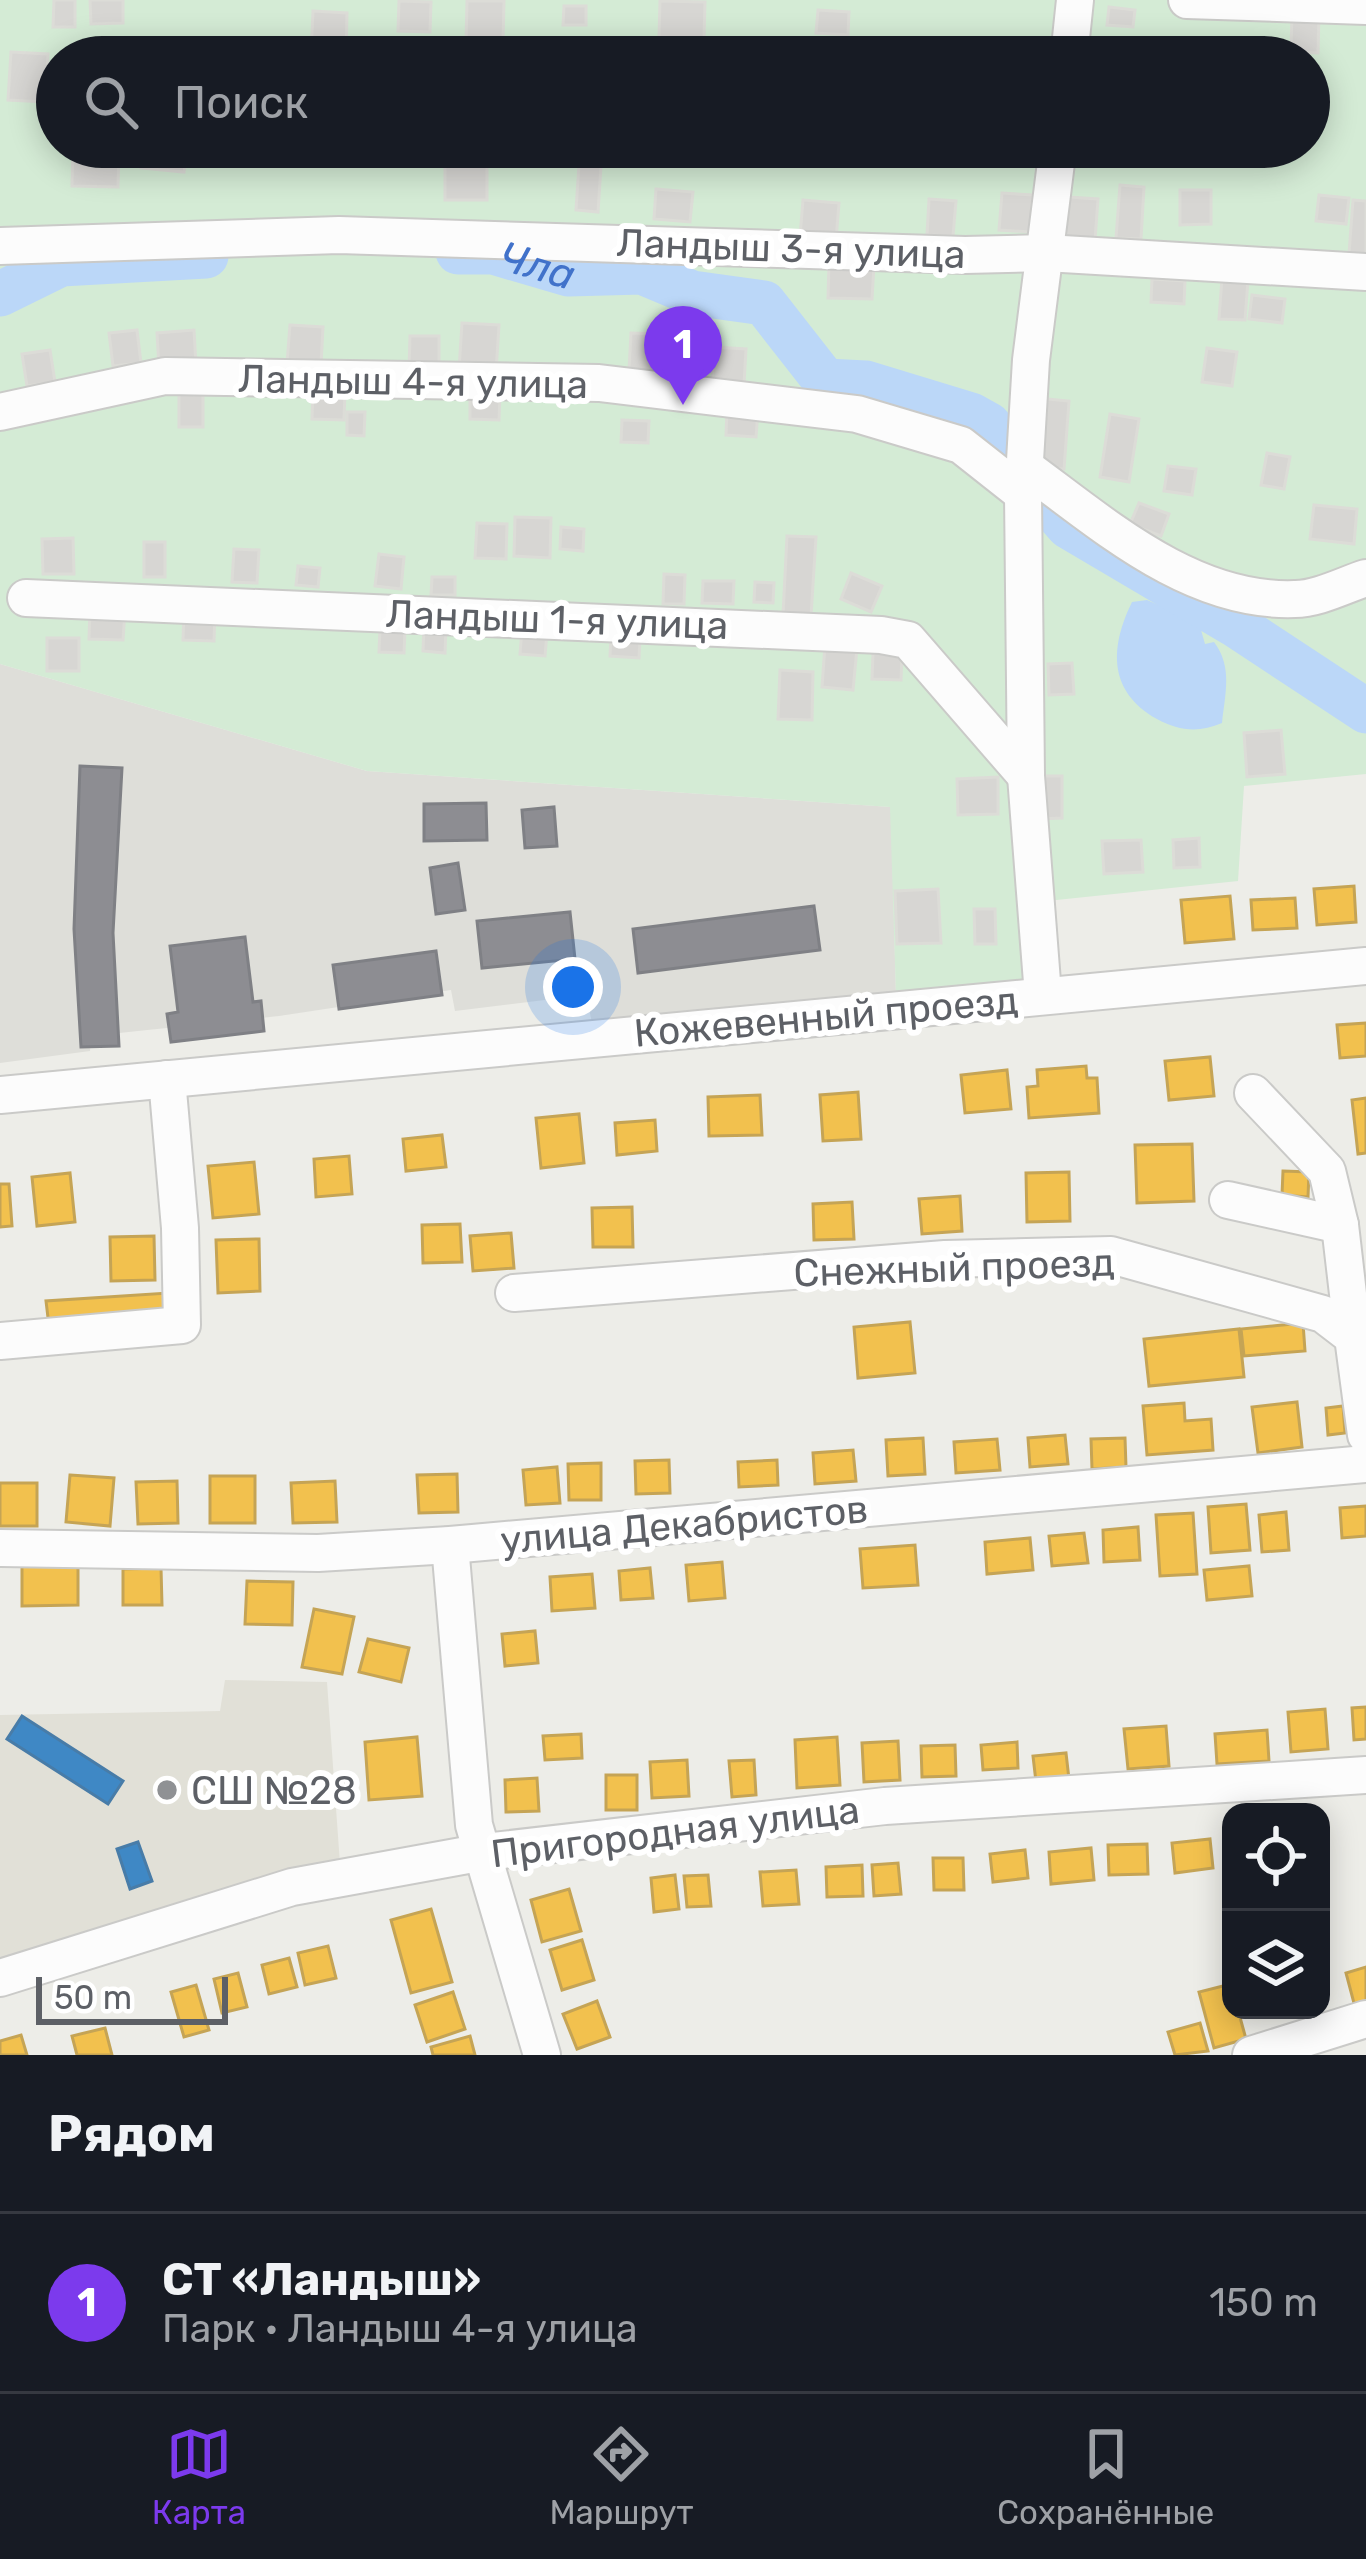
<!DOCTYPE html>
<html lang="ru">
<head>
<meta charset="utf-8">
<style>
  body { margin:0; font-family:Rubik,sans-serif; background:#242831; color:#f1f3f6 }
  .controls { position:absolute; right:36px; bottom:36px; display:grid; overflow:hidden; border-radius:24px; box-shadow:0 6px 30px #0003 }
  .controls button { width:108px; height:108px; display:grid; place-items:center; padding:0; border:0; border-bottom:3px solid #363941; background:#171b24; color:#f1f3f6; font:60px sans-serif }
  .scale { position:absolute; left:36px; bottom:30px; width:192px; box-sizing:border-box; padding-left:12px; border:6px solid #5d6066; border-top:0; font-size:33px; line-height:42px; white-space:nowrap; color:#5d6066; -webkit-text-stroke:9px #fff; paint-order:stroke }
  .you { position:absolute; left:573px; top:987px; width:42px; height:42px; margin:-30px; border:9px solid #fff; border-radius:50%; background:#1a73e8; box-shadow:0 0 0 18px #1a73e833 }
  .badge { display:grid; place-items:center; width:78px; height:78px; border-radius:50%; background:#7c3aed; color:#fff; font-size:39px; font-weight:700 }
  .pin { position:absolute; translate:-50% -99px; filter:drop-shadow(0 3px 6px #0008) }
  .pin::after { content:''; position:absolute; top:63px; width:42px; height:36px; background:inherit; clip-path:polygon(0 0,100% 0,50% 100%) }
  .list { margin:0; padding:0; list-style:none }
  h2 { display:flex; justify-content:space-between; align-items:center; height:156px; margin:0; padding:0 48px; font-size:51px }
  h2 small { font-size:39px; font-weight:400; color:#9ea1a6 }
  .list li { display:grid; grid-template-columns:78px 1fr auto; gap:36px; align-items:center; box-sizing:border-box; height:180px; padding:0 48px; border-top:3px solid #363941 }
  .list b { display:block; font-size:45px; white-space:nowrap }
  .list p { margin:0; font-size:39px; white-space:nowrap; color:#9ea1a6 }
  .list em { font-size:39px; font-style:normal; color:#9ea1a6 }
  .icon { flex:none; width:66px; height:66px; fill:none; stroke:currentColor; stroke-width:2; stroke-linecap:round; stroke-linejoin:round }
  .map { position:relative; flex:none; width:1366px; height:2055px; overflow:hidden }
  .search { position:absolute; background:#171b24; box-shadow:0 6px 30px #0003; left:36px; right:36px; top:36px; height:132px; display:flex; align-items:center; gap:30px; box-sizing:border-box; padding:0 42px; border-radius:66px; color:#9ea1a6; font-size:45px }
  .sheet { height:336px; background:#171b24 }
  nav { display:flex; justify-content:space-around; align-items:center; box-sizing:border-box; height:168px; border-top:3px solid #363941; background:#171b24; font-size:33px; color:#9ea1a6 }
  nav a { display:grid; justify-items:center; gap:6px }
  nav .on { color:#7c3aed }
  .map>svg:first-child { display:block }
  .industrial { fill:#deded9 }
  .education { fill:#e1e0d7 }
  .green { fill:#d4ebd5; fill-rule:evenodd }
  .water { fill:#bbd7f8 }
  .homes { fill:#f2c14e; stroke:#c5a455; stroke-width:3 }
  .schools { fill:#3f88c5; stroke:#487ca8; stroke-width:3 }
  .industry { fill:#8d8d92; stroke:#7f8085; stroke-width:3 }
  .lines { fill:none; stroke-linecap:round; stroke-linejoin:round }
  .river { stroke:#bbd7f8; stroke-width:45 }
  .building { fill:#d7d6d3; stroke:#dcdcd7; stroke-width:3 }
  .minor-casing { stroke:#cacac8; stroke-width:40 }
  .minor { stroke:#fcfcfc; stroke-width:36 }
  .poi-dot { fill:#8f9194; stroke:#fff; stroke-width:4.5 }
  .labels { text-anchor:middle; stroke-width:12; stroke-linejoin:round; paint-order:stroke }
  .street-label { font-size:39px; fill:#5d6066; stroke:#fff }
  .poi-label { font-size:39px; fill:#5d6066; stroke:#fff; text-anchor:start }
  .water-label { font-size:42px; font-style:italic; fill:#4172ca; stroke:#fff }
</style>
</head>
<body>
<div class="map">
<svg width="1366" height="2055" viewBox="0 0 1366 2055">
  <rect width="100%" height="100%" fill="#edede8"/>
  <path class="industrial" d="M0 664 367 771 891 807 896 996 594 1032 586 995 455 1011 451 990 279 1016 91 1036 90 1051 0 1063Z"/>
  <path class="education" d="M225 1680 327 1682 340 1864 0 1967V1715L220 1711Z"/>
  <path class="green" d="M0 0H1366V774L1244 786 1238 881 1028 903 1037 983 896 996 890 807 367 771 0 664ZM57 57H1309V147H57Z"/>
  <path class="water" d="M1147 600 1199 623 1205 644 1214 642C1233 667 1225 694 1222 723 1199 733 1179 731 1157 719 1109 692 1109 649 1132 602Z"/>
  <g class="homes">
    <path d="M1354 886 1356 922 1317 925 1314 889Z"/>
    <path d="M1230 896 1234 939 1185 943 1181 900Z"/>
    <path d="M1295 898 1297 928 1253 930 1251 900Z"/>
    <path d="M1366 1023V1056L1340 1058 1337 1025Z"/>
    <path d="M1210 1057 1214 1096 1169 1100 1165 1061Z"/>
    <path d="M1086 1066 1087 1078H1097L1099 1113 1029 1118 1027 1087 1038 1086 1037 1070Z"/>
    <path d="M1007 1070 1011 1109 965 1113 961 1075Z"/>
    <path d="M858 1092 861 1139 823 1141 820 1095Z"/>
    <path d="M760 1095 762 1135 709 1136 708 1097Z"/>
    <path d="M1366 1098V1153L1358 1154 1352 1100Z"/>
    <path d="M579 1114 584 1163 541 1168 536 1118Z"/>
    <path d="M655 1120 657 1151 617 1155 615 1123Z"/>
    <path d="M442 1135 446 1167 406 1171 403 1139Z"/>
    <path d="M1192 1144 1194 1201 1137 1203 1135 1145Z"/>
    <path d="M349 1156 352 1194 316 1197 314 1159Z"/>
    <path d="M254 1162 259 1214 213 1218 208 1166Z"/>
    <path d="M1283 1171 1309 1172 1308 1197 1282 1195Z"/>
    <path d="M1069 1172 1070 1221 1027 1222 1026 1173Z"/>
    <path d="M70 1173 75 1222 37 1226 32 1177Z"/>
    <path d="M0 1184H9L12 1226 0 1227Z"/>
    <path d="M960 1196 962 1231 922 1234 919 1199Z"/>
    <path d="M852 1202 854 1239 814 1240 813 1204Z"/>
    <path d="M632 1207 633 1247H593L592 1208Z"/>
    <path d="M460 1224 462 1262 423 1263 422 1225Z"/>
    <path d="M511 1233 514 1268 473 1271 470 1236Z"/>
    <path d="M154 1236 155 1280 111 1281 110 1237Z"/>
    <path d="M259 1239 260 1291 218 1293 216 1240Z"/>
    <path d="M168 1293 170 1312 49 1326 46 1301Z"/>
    <path d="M910 1322 915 1373 858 1378 854 1327Z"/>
    <path d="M1303 1323 1305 1351 1244 1356 1241 1329Z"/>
    <path d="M1239 1329 1244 1377 1149 1386 1144 1339Z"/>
    <path d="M1297 1402 1302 1447 1258 1453 1252 1407Z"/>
    <path d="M1184 1403 1185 1421 1211 1419 1213 1450 1147 1455 1143 1406Z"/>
    <path d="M1343 1406 1345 1433 1328 1435 1326 1408Z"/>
    <path d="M1065 1435 1068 1464 1030 1467 1028 1438Z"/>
    <path d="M923 1438 925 1474 888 1476 886 1440Z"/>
    <path d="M1125 1438 1126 1467 1092 1469 1091 1439Z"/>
    <path d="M997 1439 1000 1470 956 1473 954 1442Z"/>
    <path d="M853 1450 856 1481 815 1484 813 1453Z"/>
    <path d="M669 1460 670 1493 636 1494 635 1461Z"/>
    <path d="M777 1460 778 1485 739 1487 738 1462Z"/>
    <path d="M601 1463V1500H569L568 1464Z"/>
    <path d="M557 1467 560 1503 526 1505 523 1470Z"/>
    <path d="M457 1474 458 1512 419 1513 417 1475Z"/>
    <path d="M70 1475 114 1478 110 1526 66 1522Z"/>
    <rect x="210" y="1476" width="45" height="47"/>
    <path d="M177 1481 178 1523 138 1524 136 1482Z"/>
    <path d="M335 1481 337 1522 293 1523 291 1483Z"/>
    <rect x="0" y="1483" width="37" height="43"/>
    <path d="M1246 1504 1250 1550 1211 1553 1208 1507Z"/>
    <path d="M1366 1506V1536L1342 1538 1340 1508Z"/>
    <path d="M1286 1512 1289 1550 1262 1552 1259 1515Z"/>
    <path d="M1193 1513 1197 1574 1160 1576 1156 1515Z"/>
    <path d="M1138 1527 1140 1560 1104 1562 1103 1530Z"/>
    <path d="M1084 1533 1088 1563 1052 1566 1049 1536Z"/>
    <path d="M1030 1538 1033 1570 987 1574 985 1542Z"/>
    <path d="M915 1545 918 1585 863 1588 860 1549Z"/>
    <path d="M722 1562 725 1598 689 1601 686 1565Z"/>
    <path d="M78 1565V1605L22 1606V1566Z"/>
    <path d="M1249 1566 1252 1596 1207 1600 1204 1570Z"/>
    <path d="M161 1568 162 1605H123V1569Z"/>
    <path d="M650 1568 653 1598 621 1600 619 1571Z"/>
    <path d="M592 1574 595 1608 552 1611 550 1577Z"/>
    <path d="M247 1581 293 1582 292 1625 245 1624Z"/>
    <path d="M314 1609 354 1617 342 1674 302 1667Z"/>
    <path d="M535 1631 538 1663 505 1666 502 1634Z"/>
    <path d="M368 1639 409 1648 401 1682 359 1672Z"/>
    <path d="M1366 1707V1739L1354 1740 1352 1708Z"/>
    <path d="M1325 1709 1328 1749 1291 1752 1288 1712Z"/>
    <path d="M1166 1726 1169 1766 1128 1769 1124 1729Z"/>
    <path d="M1267 1730 1269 1761 1217 1764 1215 1734Z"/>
    <path d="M581 1734 582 1758 545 1760 543 1736Z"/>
    <path d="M417 1737 422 1796 369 1800 365 1742Z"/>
    <path d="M837 1737 840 1785 797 1788 795 1740Z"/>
    <path d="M898 1741 900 1780 864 1782 862 1743Z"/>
    <path d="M1017 1742 1018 1768 983 1770 981 1745Z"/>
    <path d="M955 1745 956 1776 922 1777 921 1746Z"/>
    <path d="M1066 1753 1069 1779 1036 1782 1033 1756Z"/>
    <path d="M687 1760 689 1796 652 1798 650 1762Z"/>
    <path d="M754 1760 756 1795 732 1797 729 1761Z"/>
    <rect x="606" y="1775" width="31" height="35"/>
    <path d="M537 1778 539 1811 506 1812 505 1780Z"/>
    <path d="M1210 1839 1213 1868 1175 1873 1172 1843Z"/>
    <path d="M1147 1844 1148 1874 1109 1875 1108 1845Z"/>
    <path d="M1091 1848 1094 1880 1051 1884 1049 1852Z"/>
    <path d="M1025 1850 1028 1878 993 1882 990 1854Z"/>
    <path d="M933 1858H963L964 1890H934Z"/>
    <path d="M898 1863 901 1894 874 1896 872 1865Z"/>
    <path d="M862 1865 863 1896 827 1897 826 1867Z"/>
    <path d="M796 1870 799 1904 763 1906 760 1872Z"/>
    <path d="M675 1875 679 1909 654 1912 651 1878Z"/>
    <path d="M708 1875 711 1906 687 1907 684 1876Z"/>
    <path d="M569 1889 581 1931 542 1942 531 1900Z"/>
    <path d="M431 1909 452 1982 411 1993 391 1920Z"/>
    <path d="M582 1940 594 1980 562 1990 550 1950Z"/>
    <path d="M328 1946 336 1978 305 1985 298 1953Z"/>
    <path d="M289 1958 297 1987 269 1994 262 1965Z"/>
    <path d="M1366 1967V2004L1355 2007 1346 1973Z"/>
    <path d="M238 1973 247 2007 222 2013 214 1979Z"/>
    <path d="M1231 1984V2010H1238L1246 2039 1214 2048 1199 1992Z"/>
    <path d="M196 1985 209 2030 184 2037 171 1992Z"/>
    <path d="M453 1992 465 2029 427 2042 415 2005Z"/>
    <path d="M597 2001 610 2037 577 2049 563 2014Z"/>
    <path d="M1200 2023 1208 2051 1175 2055 1168 2032Z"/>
    <path d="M105 2028 112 2055H77L72 2036Z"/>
    <path d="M21 2035 27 2055H0V2041Z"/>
    <path d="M470 2036 475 2055H433L431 2047Z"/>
  </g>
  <g class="schools">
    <path d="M22 1716 123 1781 108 1804 7 1739Z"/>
    <path d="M138 1842 152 1881 130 1889 117 1849Z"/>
  </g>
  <g class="industry">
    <path d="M80 766 122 768 113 933 119 1046 81 1047 74 929Z"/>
    <path d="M486 803 487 840 424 841V804Z"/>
    <path d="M554 807 557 846 525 848 522 810Z"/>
    <path d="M458 863 465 910 436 914 430 868Z"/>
    <path d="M814 906 820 950 638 973 633 929Z"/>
    <path d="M570 912 575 959 482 968 477 921Z"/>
    <path d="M245 937 253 1002 261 1001 264 1031 171 1042 167 1014 178 1012 170 946Z"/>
    <path d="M436 951 442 995 339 1009 333 965Z"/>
  </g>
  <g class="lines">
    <g class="river">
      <path id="s1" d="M458 252H493L568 274 642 272 692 293 764 303 825 381 866 383 971 415 989 425 1013 460"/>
      <path d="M0 294 61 264 206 256"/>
      <path d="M1040 494 1068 526 1234 624 1366 711"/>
    </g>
  </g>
  <g class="building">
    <path d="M54 0H75V27H53Z"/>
    <path d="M90 0H123V23L91 24Z"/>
    <path d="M399 1 431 2 430 32 398 31Z"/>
    <path d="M467 1H504L503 43H466Z"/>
    <path d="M660 1 705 2 704 39 659 37Z"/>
    <path d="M564 6H586V25H563Z"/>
    <path d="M1109 7 1135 10 1133 27 1107 25Z"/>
    <path d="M818 10 849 12 848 35 816 33Z"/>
    <path d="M313 11 347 13 346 57 311 55Z"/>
    <path d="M1292 14H1319L1318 53 1291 52Z"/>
    <path d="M741 46 779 48V57H740Z"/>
    <path d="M11 52 48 54 45 102 8 100Z"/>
    <path d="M143 147H187L184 172 141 168Z"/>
    <path d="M73 148 119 149 118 187 72 186Z"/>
    <rect x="445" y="162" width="42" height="38"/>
    <path d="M579 165 601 166 598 212 576 210Z"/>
    <path d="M1120 185 1144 187 1141 239 1116 238Z"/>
    <path d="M656 189 693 192 690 222 654 219Z"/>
    <path d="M1180 190H1211V224L1180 225Z"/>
    <path d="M1002 193 1033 195 1030 232 999 230Z"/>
    <path d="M1319 195 1349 198 1346 224 1316 221Z"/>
    <path d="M1068 197 1098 199 1095 240 1065 237Z"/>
    <path d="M929 199 956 201 953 236 927 235Z"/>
    <path d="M803 200 839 203 836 240 800 237Z"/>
    <path d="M1353 200 1366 201V256L1349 254Z"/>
    <path d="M829 263 874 265 872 299 828 298Z"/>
    <path d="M1222 278 1248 280 1245 320 1219 319Z"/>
    <path d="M1152 279 1185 281 1184 304 1151 302Z"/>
    <path d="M1252 295 1285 299 1282 323 1249 319Z"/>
    <path d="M462 323 499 325 496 372 459 370Z"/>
    <path d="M290 325 323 327 321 365 287 363Z"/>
    <path d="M137 330 141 363 113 366 109 333Z"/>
    <path d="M194 330 196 365 159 367 157 333Z"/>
    <path d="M631 333 660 334 658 372 629 371Z"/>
    <path d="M410 336H439V370H409Z"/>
    <path d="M714 347 746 349 744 384 712 382Z"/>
    <path d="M1207 348 1237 352 1232 386 1202 382Z"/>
    <path d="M50 350 55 382 27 386 22 354Z"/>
    <path d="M677 356 702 358 701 382 676 381Z"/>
    <path d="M313 389 345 390 344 420 312 419Z"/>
    <rect x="179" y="391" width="24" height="36"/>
    <path d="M470 393H500L499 420 470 419Z"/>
    <path d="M1047 399 1069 401 1064 469 1042 468Z"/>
    <path d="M727 410 758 411 756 437 726 435Z"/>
    <path d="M347 412H365L364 436 347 435Z"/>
    <path d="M1110 414 1139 419 1129 482 1100 477Z"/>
    <path d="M622 420 649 421 648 443 621 442Z"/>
    <path d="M1267 453 1290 457 1284 489 1261 485Z"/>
    <path d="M1168 466 1196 469 1192 495 1164 491Z"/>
    <path d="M1139 503 1169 514 1161 536 1130 524Z"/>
    <path d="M1314 505 1357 509 1354 544 1310 539Z"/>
    <path d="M515 517 551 518 550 558 514 556Z"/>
    <path d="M477 523 507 524 506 559 475 558Z"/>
    <path d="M561 527 584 529 583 551 560 549Z"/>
    <path d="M787 536 816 537 811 616 783 615Z"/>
    <path d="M73 538 74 574H43L42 539Z"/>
    <rect x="144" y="542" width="21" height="35"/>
    <path d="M234 549 259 550 257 583 232 582Z"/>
    <path d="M379 554 404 557 401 589 375 586Z"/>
    <path d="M298 566 320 568 318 587 296 585Z"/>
    <path d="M851 573 882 586 871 612 841 599Z"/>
    <path d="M664 574 685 575 684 604H663Z"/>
    <path d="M432 577H455V595H431Z"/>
    <path d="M703 581H734L733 604 702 603Z"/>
    <path d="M755 582 774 583 773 603 754 602Z"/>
    <path d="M90 609 125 611 123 640 89 639Z"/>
    <path d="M184 611 215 612 214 641 183 640Z"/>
    <path d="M424 625 446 626 445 653 423 651Z"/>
    <path d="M380 629 405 630 404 653 379 652Z"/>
    <path d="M522 630 547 632 545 656 520 654Z"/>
    <path d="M611 636 640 638 639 658 610 656Z"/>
    <rect x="47" y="638" width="32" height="33"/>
    <path d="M825 645 857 648 853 690 822 687Z"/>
    <path d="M873 653 902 655 901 680 872 679Z"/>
    <path d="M1072 663 1074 694 1049 695 1048 664Z"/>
    <path d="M780 670 813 672 812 720 778 719Z"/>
    <path d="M1281 730 1285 774 1247 777 1244 733Z"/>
    <path d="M1040 776H1062V818L1040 819Z"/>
    <path d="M998 777V814L958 815 957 779Z"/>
    <path d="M1199 838 1200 867 1174 868 1173 840Z"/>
    <path d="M1141 840 1143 872 1104 874 1102 841Z"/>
    <path d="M938 889 941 943 897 944 895 891Z"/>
    <path d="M974 909H995L996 944H975Z"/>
  </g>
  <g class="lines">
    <defs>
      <g id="minor">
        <path d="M1187 0 1366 6"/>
        <path d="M1069 57 1075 0"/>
        <path d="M0 246 339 235 965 255 1046 253 1366 272"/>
        <path d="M0 412 165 376 599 383 857 414 961 445 1023 494"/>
        <path d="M1025 467C1103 524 1191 603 1295 599 1318 599 1344 585 1366 578"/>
        <path d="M26 598 881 635 908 640 1026 776"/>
        <path d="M1043 995 1026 776 1023 494 1031 360 1058 147"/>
        <path d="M1253 1093 1327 1171 1340 1225 1353 1337"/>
        <path d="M0 1095 1366 966"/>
        <path d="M1228 1200 1340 1225"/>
        <path d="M514 1293 945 1259 1111 1255 1323 1314 1353 1337 1366 1435"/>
        <path d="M0 1341 182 1325 180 1228 167 1079"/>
        <path d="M450 1545 474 1825 542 2055"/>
        <path d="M0 1548 318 1553 450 1545 1366 1464"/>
        <path d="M0 1978 292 1887 484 1852 885 1806 1366 1775"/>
        <path d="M1251 2055 1366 2019"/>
      </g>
    </defs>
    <use href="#minor" class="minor-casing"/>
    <use href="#minor" class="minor"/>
  </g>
  <circle class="poi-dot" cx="167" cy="1790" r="12"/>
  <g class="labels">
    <g class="street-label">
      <text transform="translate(791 248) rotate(2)" y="14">Ландыш 3-я улица</text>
      <text transform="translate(413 381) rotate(1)" y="14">Ландыш 4-я улица</text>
      <text transform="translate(557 619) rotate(2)" y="14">Ландыш 1-я улица</text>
      <text transform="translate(826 1016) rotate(-5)" y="14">Кожевенный проезд</text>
      <text transform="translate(954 1267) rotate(-2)" y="14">Снежный проезд</text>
      <text transform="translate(684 1524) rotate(-5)" y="14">улица Декабристов</text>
      <text transform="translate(675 1831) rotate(-7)" y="14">Пригородная улица</text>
    </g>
    <g class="poi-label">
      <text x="191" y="1804">СШ №28</text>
    </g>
    <g class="water-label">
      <text dy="15" stroke="none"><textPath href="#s1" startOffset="81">Чла</textPath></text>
    </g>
  </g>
</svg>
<div class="controls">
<button><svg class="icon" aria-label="locate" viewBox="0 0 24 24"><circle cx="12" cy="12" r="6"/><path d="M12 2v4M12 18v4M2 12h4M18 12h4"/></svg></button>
<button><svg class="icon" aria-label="layers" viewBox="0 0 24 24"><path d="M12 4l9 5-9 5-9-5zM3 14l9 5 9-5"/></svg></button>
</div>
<div class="scale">50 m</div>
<div class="you"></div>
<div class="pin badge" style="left:683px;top:405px">1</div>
<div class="search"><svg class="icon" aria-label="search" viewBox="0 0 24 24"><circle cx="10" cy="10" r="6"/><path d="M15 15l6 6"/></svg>Поиск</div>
</div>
<section class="sheet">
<h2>Рядом<small></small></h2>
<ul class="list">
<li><span class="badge">1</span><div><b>СТ «Ландыш»</b><p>Парк · Ландыш 4-я улица</p></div><em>150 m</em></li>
</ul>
</section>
<nav>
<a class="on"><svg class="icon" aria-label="map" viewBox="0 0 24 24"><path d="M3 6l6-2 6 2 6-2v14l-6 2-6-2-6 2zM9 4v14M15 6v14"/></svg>Карта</a>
<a><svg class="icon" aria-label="directions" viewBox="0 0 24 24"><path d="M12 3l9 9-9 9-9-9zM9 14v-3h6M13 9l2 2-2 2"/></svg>Маршрут</a>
<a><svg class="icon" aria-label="saved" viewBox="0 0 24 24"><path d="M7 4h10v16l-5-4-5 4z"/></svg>Сохранённые</a>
</nav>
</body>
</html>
